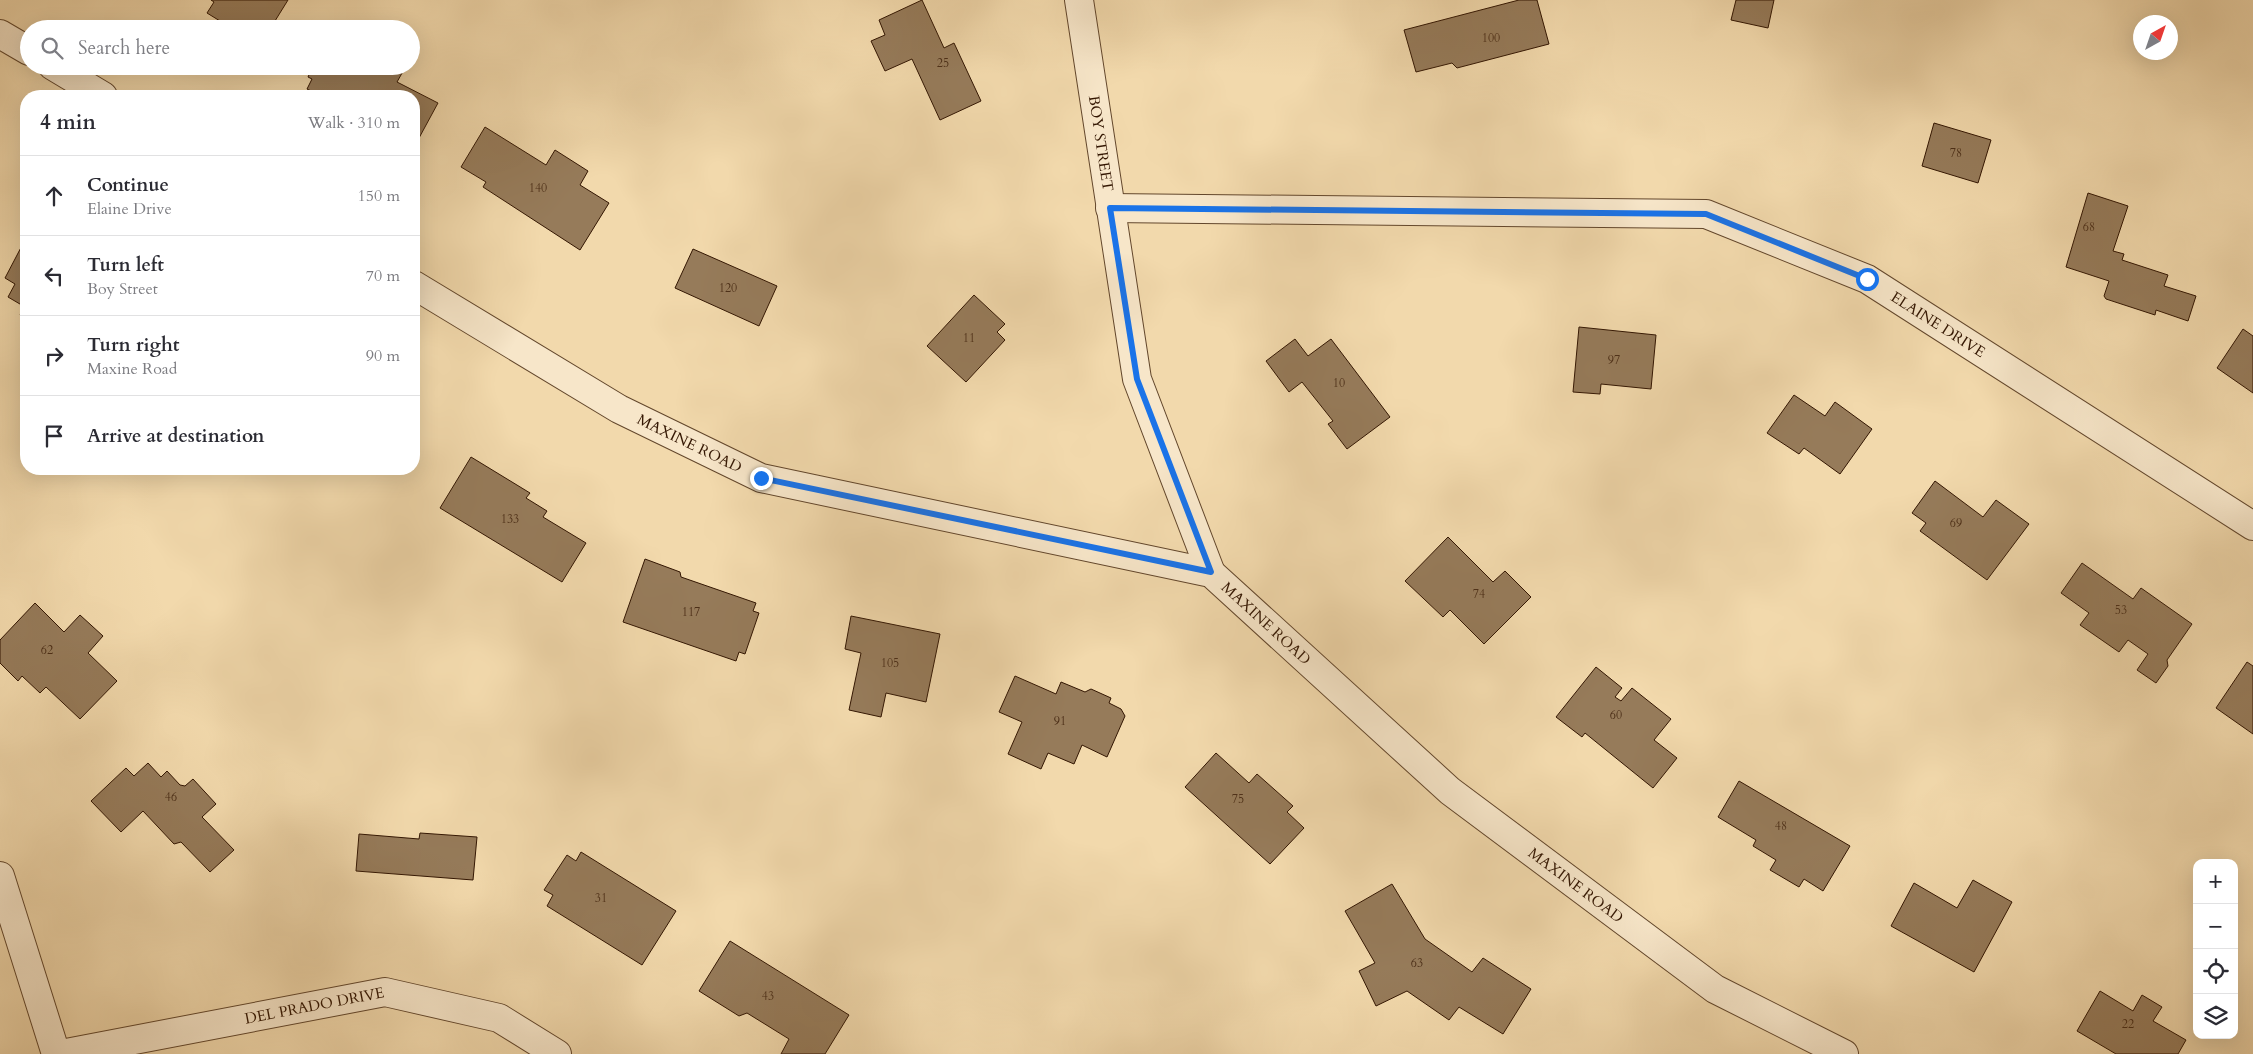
<!DOCTYPE html>
<html lang="en">
<head>
<meta charset="utf-8">
<style>
  body { margin:0; font-family:Cardo,serif; background:#f7f7f7; color:#2b2b33 }
  .controls { position:absolute; right:15px; bottom:15px; display:grid; overflow:hidden; border-radius:10px; box-shadow:0 5px 20px #0002 }
  .controls button { width:45px; height:45px; display:grid; place-items:center; padding:0; border:0; border-bottom:1px solid #e1e1e2; background:#fff; color:#2b2b33; font:25px sans-serif }
  .compass { position:absolute; left:2133px; top:15px; width:45px; height:45px; border-radius:50%; background:#fff; box-shadow:0 5px 20px #0002; rotate:40deg }
  .stop { position:absolute; width:15px; height:15px; margin:-11px; border:4px solid #1a73e8; border-radius:50%; background:#fff }
  .stop.end { background:#1a73e8; border-color:#fff; box-shadow:0 1px 5px #0008 }
  .list { margin:0; padding:0; list-style:none }
  h2 { display:flex; justify-content:space-between; align-items:center; height:65px; margin:0; padding:0 20px; font-size:21px }
  h2 small { font-size:16px; font-weight:400; color:#7c7c81 }
  .list li { display:grid; grid-template-columns:32px 1fr auto; gap:15px; align-items:center; box-sizing:border-box; height:80px; padding:0 20px; border-top:1px solid #e1e1e2 }
  .list b { display:block; font-size:19px; white-space:nowrap }
  .list p { margin:0; font-size:16px; white-space:nowrap; color:#7c7c81 }
  .list em { font-size:16px; font-style:normal; color:#7c7c81 }
  .icon { flex:none; width:28px; height:28px; fill:none; stroke:currentColor; stroke-width:2; stroke-linecap:round; stroke-linejoin:round }
  .map { position:relative; flex:none; width:2253px; height:1054px; overflow:hidden }
  .search { position:absolute; background:#fff; box-shadow:0 5px 20px #0002; left:20px; top:20px; width:400px; height:55px; display:flex; align-items:center; gap:12px; box-sizing:border-box; padding:0 18px; border-radius:28px; color:#7c7c81; font-size:19px }
  .panel { position:absolute; background:#fff; box-shadow:0 5px 20px #0002; left:20px; top:90px; width:400px; height:385px; border-radius:20px }
  .map>svg:first-child { display:block }
  .building { fill:#967b5a; stroke:#331602 }
  .lines { fill:none; stroke-linecap:round; stroke-linejoin:round }
  .minor-casing { stroke:#63472c; stroke-width:30 }
  .minor { stroke:#f7e6c9; stroke-width:28 }
  .route { stroke:#1a73e8; stroke-width:6 }
  .labels { text-anchor:middle; stroke-width:4; stroke-linejoin:round; paint-order:stroke }
  .number-label { font-size:12px; fill:#4c2f18 }
  .street-label { font-size:15px; fill:#331602; stroke:#f7e6c9 }
</style>
</head>
<body>
<div class="map">
<svg width="2253" height="1054" viewBox="0 0 2253 1054">
  <rect width="100%" height="100%" fill="#f2d9ac"/>
  <filter id="stains"><feTurbulence type="fractalNoise" baseFrequency=".004" numOctaves="4"/><feColorMatrix values="0 0 0 0 .2 0 0 0 0 .09 0 0 0 0 .02 0 0 0 .5 -.17"/></filter>
  <radialGradient id="worn" r=".72"><stop offset=".6" stop-color="#630" stop-opacity="0"/><stop offset="1" stop-color="#630" stop-opacity=".3"/></radialGradient>
  <g class="building">
    <path d="M211 0H288L270 29H233L207 13 214 2Z"/>
    <path d="M922 0 944 48 954 43 981 101 940 120 912 59 885 71 871 41 885 35 879 20Z"/>
    <path d="M1519 0H1537L1549 44 1457 68 1452 63 1416 72 1404 30Z"/>
    <path d="M1736 0H1774L1768 28 1731 20Z"/>
    <path d="M313 66H406L397 82 438 103 419 138 414 135V96H321L307 89 312 79 308 77Z"/>
    <path d="M1934 123 1991 140 1978 183 1922 166Z"/>
    <path d="M485 127 546 165 555 150 588 171 580 185 609 203 580 250 483 187 486 182 461 167Z"/>
    <path d="M2088 193 2128 206 2113 251 2124 254 2122 260 2168 275 2164 286 2196 296 2188 321 2156 310 2155 315 2106 299 2104 296 2109 281 2066 267Z"/>
    <path d="M26 238V318L20 315 25 307 8 297 15 284 5 278Z"/>
    <path d="M693 249 777 286 759 326 675 288Z"/>
    <path d="M974 295 1005 324 997 332 1005 340 966 382 927 346Z"/>
    <path d="M1579 327 1656 335 1651 389 1601 384 1600 394 1573 392Z"/>
    <path d="M2243 329 2253 336V393L2217 368Z"/>
    <path d="M1295 339 1308 356 1331 339 1390 417 1347 449 1328 424 1333 421 1302 382 1289 392 1266 361Z"/>
    <path d="M1794 395 1825 416 1835 402 1872 429 1840 474 1804 448 1799 454 1767 433Z"/>
    <path d="M471 457 530 493 526 498 547 511 543 517 586 543 562 582 440 508Z"/>
    <path d="M1935 481 1983 517 1996 500 2029 524 1987 580 1920 531 1926 523 1912 513Z"/>
    <path d="M1448 537 1493 582 1505 571 1531 597 1484 644 1450 610 1443 617 1405 581Z"/>
    <path d="M645 559 680 572 681 577 756 603 753 611 759 613 745 654 739 652 736 661 623 622Z"/>
    <path d="M2082 563 2133 599 2141 588 2192 624 2167 660 2168 666 2156 683 2137 670 2148 654 2128 640 2119 652 2080 625 2089 613 2061 593Z"/>
    <path d="M35 603 64 632 80 615 103 636 88 653 117 681 80 719 46 687 40 693 22 676 18 681 0 663V640Z"/>
    <path d="M851 616 940 634 926 702 886 693 881 717 849 710 861 653 845 649Z"/>
    <path d="M2247 662 2253 666V734L2216 708Z"/>
    <path d="M1596 667 1622 688 1615 697 1621 701 1632 688 1671 719 1654 740 1677 758 1653 788 1585 733 1582 737 1556 717Z"/>
    <path d="M1015 676 1056 694 1061 682 1085 692 1091 689 1111 698 1109 703 1121 709 1125 716 1107 757 1082 745 1074 764 1048 753 1041 769 1008 754 1022 722 999 712Z"/>
    <path d="M1216 753 1249 783 1257 774 1293 806 1287 812 1304 828 1270 864 1185 787Z"/>
    <path d="M148 763 161 777 167 771 180 785 185 786 193 779 216 804 202 817 234 850 210 872 181 842 174 844 143 811 121 832 91 801 126 768 134 776Z"/>
    <path d="M1739 781 1850 846 1823 891 1804 879 1799 887 1770 870 1776 860 1753 846 1756 840 1718 817Z"/>
    <path d="M420 833 477 837 473 880 356 871 359 834 419 839Z"/>
    <path d="M581 852 676 911 642 965 547 906 553 895 544 890 567 855 576 861Z"/>
    <path d="M1973 880 2012 902 1974 972 1891 926 1914 883 1957 908Z"/>
    <path d="M1392 884 1425 939 1472 972 1483 958 1531 989 1503 1034 1459 1007 1449 1020 1407 991 1376 1006 1359 971 1375 963 1345 911Z"/>
    <path d="M730 941 849 1015 825 1054H781L789 1039 747 1013 739 1016 699 991Z"/>
    <path d="M2100 991 2133 1011 2142 995 2162 1007 2153 1021 2186 1040 2178 1054H2116L2077 1031Z"/>
  </g>
  <g class="lines">
    <defs>
      <g id="minor">
        <path id="s1" d="M1079 0 1137 379 1211 573"/>
        <path d="M0 34 29 51"/>
        <path d="M53 66 103 96"/>
        <path id="s2" d="M1110 208 1706 214 1867 279 2253 526"/>
        <path id="s3" d="M414 285 619 409 761 478 1211 573 1450 791 1715 989 1844 1054"/>
        <path d="M0 876 56 1054"/>
        <path id="s4" d="M61 1054 385 992 499 1018 557 1054"/>
      </g>
    </defs>
    <use href="#minor" class="minor-casing"/>
    <use href="#minor" class="minor"/>
  </g>
  <g class="lines">
    <path class="route" d="M761 478 1211 572 1137 379 1110 208 1706 214 1867 279"/>
  </g>
  <g class="labels">
    <g class="number-label">
      <text x="1491" y="42">100</text>
      <text x="943" y="67">25</text>
      <text x="1956" y="157">78</text>
      <text x="538" y="192">140</text>
      <text x="2089" y="231">68</text>
      <text x="728" y="292">120</text>
      <text x="969" y="342">11</text>
      <text x="1614" y="364">97</text>
      <text x="1339" y="387">10</text>
      <text x="510" y="523">133</text>
      <text x="1956" y="527">69</text>
      <text x="1479" y="598">74</text>
      <text x="2121" y="614">53</text>
      <text x="691" y="616">117</text>
      <text x="47" y="654">62</text>
      <text x="890" y="667">105</text>
      <text x="1616" y="719">60</text>
      <text x="1060" y="725">91</text>
      <text x="171" y="801">46</text>
      <text x="1238" y="803">75</text>
      <text x="1781" y="830">48</text>
      <text x="601" y="902">31</text>
      <text x="1417" y="967">63</text>
      <text x="768" y="1000">43</text>
      <text x="2128" y="1028">22</text>
    </g>
    <g class="street-label">
      <text dy="5" stroke="none"><textPath href="#s1" startOffset="145">BOY STREET</textPath></text>
      <text dy="5" stroke="none"><textPath href="#s2" startOffset="854">ELAINE DRIVE</textPath></text>
      <text dy="5" stroke="none"><textPath href="#s3" startOffset="318">MAXINE ROAD</textPath></text>
      <text dy="5" stroke="none"><textPath href="#s3" startOffset="932">MAXINE ROAD</textPath></text>
      <text dy="5" stroke="none"><textPath href="#s3" startOffset="1338">MAXINE ROAD</textPath></text>
      <text dy="5" stroke="none"><textPath href="#s4" startOffset="258">DEL PRADO DRIVE</textPath></text>
    </g>
  </g>
  <rect width="100%" height="100%" filter="url(#stains)"/>
  <rect width="100%" height="100%" fill="url(#worn)"/>
</svg>
<div class="controls">
<button>+</button>
<button>−</button>
<button><svg class="icon" aria-label="locate" viewBox="0 0 24 24"><circle cx="12" cy="12" r="6"/><path d="M12 2v4M12 18v4M2 12h4M18 12h4"/></svg></button>
<button><svg class="icon" aria-label="layers" viewBox="0 0 24 24"><path d="M12 4l9 5-9 5-9-5zM3 14l9 5 9-5"/></svg></button>
</div>
<svg class="compass" viewBox="-18 -18 36 36"><path d="M0-13l5 13h-10z" fill="#e53935"/><path d="M0 13l5-13h-10z" fill="#7c7c81"/></svg>
<div class="stop" style="left:1867px;top:279px"></div>
<div class="stop end" style="left:761px;top:478px"></div>
<div class="search"><svg class="icon" aria-label="search" viewBox="0 0 24 24"><circle cx="10" cy="10" r="6"/><path d="M15 15l6 6"/></svg>Search here</div>
<section class="panel">
<h2>4 min<small>Walk · 310 m</small></h2>
<ul class="list">
<li><svg class="icon" aria-label="ahead" viewBox="0 0 24 24"><path d="M12 20V5M6 11l6-6 6 6"/></svg><div><b>Continue</b><p>Elaine Drive</p></div><em>150 m</em></li>
<li><svg class="icon" aria-label="left" viewBox="0 0 24 24"><path d="M17 20v-9H6M10 6l-5 5 5 5"/></svg><div><b>Turn left</b><p>Boy Street</p></div><em>70 m</em></li>
<li><svg class="icon" aria-label="right" viewBox="0 0 24 24"><path d="M7 20v-9h11M14 6l5 5-5 5"/></svg><div><b>Turn right</b><p>Maxine Road</p></div><em>90 m</em></li>
<li><svg class="icon" aria-label="arrive" viewBox="0 0 24 24"><path d="M6 21V4h12l-3 4 3 4H6"/></svg><div><b>Arrive at destination</b></div></li>
</ul>
</section>
</div>
</body>
</html>
